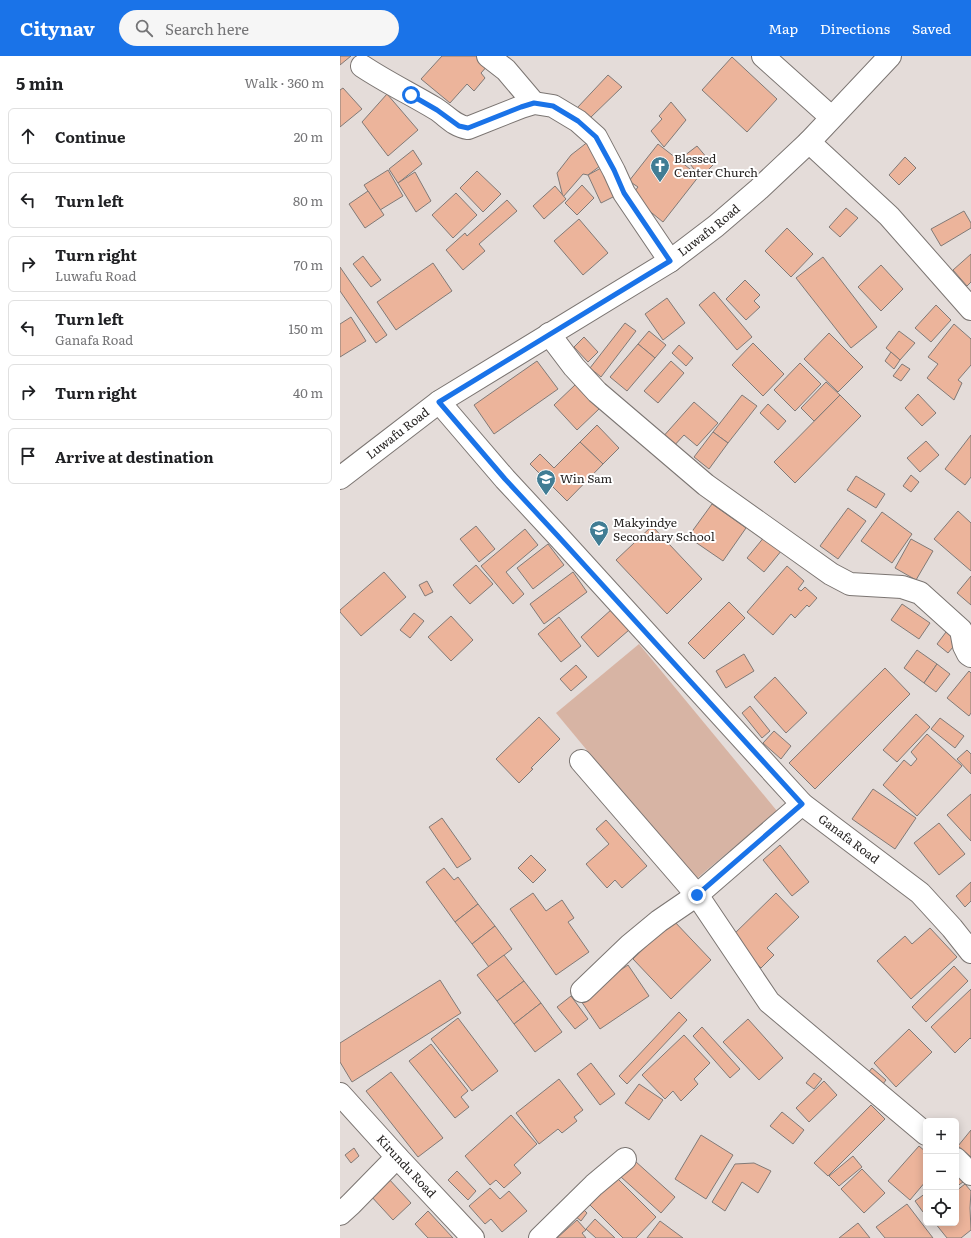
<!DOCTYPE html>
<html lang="en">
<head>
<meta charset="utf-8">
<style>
  body { margin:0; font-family:Literata,serif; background:#f6f6f6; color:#202124 }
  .controls { position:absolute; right:12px; bottom:12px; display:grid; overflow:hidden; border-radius:6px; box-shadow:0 2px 10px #0003 }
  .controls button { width:36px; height:36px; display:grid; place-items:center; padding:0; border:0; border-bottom:1px solid #e0e0e0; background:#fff; color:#202124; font:20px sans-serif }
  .stop { position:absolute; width:12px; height:12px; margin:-9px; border:3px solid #1a73e8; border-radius:50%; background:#fff }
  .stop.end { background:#1a73e8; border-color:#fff; box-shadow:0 1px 4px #0008 }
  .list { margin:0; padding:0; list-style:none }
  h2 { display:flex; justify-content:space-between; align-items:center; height:52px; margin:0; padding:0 16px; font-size:17px }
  h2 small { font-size:13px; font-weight:400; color:#757577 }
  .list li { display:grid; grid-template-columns:26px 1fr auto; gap:12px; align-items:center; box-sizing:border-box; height:56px; margin:0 8px 8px; padding:0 8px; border:1px solid #e0e0e0; border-radius:6px }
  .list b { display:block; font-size:15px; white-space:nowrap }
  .list p { margin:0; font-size:13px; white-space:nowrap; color:#757577 }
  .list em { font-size:13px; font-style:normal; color:#757577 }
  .icon { flex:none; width:22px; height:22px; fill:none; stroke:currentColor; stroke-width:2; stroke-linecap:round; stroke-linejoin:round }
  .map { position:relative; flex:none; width:631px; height:1182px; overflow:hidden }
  header { display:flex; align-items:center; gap:24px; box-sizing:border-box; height:56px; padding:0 20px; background:#1a73e8; color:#fff }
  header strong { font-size:19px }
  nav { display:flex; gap:22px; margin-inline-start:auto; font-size:14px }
  .search { width:280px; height:36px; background:#f6f6f6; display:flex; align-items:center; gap:10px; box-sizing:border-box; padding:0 14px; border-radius:22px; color:#757577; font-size:15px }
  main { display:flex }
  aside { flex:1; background:#fff }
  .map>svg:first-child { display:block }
  .green { fill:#d7b4a4 }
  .building { fill:#ecb49b; stroke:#817a77 }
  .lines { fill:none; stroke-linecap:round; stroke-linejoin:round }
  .minor-casing { stroke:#7b7572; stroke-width:24 }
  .minor { stroke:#fff; stroke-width:22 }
  .route { stroke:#1a73e8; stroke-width:5 }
  .labels { text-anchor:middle; stroke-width:4; stroke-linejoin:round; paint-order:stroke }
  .poi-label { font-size:12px; fill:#272423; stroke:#fff; text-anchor:start }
  .street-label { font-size:12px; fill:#272423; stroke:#fff }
</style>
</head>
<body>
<header>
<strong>Citynav</strong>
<div class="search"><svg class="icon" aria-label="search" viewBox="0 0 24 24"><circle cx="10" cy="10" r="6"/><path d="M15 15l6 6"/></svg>Search here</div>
<nav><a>Map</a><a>Directions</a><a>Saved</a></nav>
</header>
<main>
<aside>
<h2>5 min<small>Walk · 360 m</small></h2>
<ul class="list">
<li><svg class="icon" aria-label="ahead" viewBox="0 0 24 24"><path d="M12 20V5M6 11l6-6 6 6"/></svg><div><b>Continue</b></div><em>20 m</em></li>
<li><svg class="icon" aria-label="left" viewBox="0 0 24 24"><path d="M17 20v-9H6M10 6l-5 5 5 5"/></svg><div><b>Turn left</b></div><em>80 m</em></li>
<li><svg class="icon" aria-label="right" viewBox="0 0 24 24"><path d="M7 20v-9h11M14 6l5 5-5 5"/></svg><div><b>Turn right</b><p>Luwafu Road</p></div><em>70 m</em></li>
<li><svg class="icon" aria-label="left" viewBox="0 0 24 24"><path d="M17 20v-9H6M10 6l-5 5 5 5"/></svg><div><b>Turn left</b><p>Ganafa Road</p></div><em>150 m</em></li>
<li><svg class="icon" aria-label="right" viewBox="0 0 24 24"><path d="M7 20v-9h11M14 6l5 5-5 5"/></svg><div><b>Turn right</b></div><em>40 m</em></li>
<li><svg class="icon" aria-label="arrive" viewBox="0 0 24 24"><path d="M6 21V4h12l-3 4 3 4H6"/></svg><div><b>Arrive at destination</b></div></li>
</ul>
</aside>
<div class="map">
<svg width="631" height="1182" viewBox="0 0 631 1182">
  <rect width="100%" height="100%" fill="#e4dcd9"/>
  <path class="green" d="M299 588 437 755 355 824 216 657Z"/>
  <g class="building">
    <path d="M0 0H11L0 9Z"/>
    <path d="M102 0H139L149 8 141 17 145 22 134 35 127 28 110 47 81 23Z"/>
    <path d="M392 1 437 43 407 76 362 34Z"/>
    <path d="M268 19 282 31 250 62 237 52Z"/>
    <path d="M3 32 22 53 0 71V34Z"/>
    <path d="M47 38 78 74 48 100 22 66Z"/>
    <path d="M331 46 346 64 324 91 311 75 322 63 319 60Z"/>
    <path d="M249 85 260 110 248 119 243 118 223 141 217 117 231 99Z"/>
    <path d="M318 88 359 120 323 166 291 140 298 131 289 125Z"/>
    <path d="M357 90 373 109 364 118 357 117 344 100Z"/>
    <path d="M73 94 82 108 58 127 49 113Z"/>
    <path d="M565 101 576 112 559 129 549 119Z"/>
    <path d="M261 112 275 140 261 147 248 119Z"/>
    <path d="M48 114 63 140 40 154 24 129Z"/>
    <path d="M137 115 161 138 143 156 120 132Z"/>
    <path d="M75 116 91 145 76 156 58 127Z"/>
    <path d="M242 129 254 142 237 159 225 147Z"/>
    <path d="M215 130 226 143 204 163 193 150Z"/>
    <path d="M28 135 44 159 25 172 9 148Z"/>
    <path d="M116 137 137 159 113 182 92 159Z"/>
    <path d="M167 144 177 155 139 188 145 195 123 214 106 194 125 177 127 180Z"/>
    <path d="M506 152 518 162 500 181 489 171Z"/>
    <path d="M624 155 631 167V172L601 190 591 173Z"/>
    <path d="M239 163 268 197 243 219 214 185Z"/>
    <path d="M447 172 473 198 451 221 425 195Z"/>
    <path d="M631 198V226L627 230 613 214Z"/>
    <path d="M23 200 41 224 31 231 13 208Z"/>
    <path d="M483 201 537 271 511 292 456 222Z"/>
    <path d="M93 207 112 235 56 274 37 246Z"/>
    <path d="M541 209 563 233 541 255 518 231Z"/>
    <path d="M0 211 47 279 36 287 0 235Z"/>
    <path d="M405 224 420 239 414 245 420 251 406 264 386 243Z"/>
    <path d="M374 236 412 281 397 294 359 249Z"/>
    <path d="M327 242 345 267 323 284 305 258Z"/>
    <path d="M596 249 611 264 591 286 575 272Z"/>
    <path d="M11 261 26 285 0 301V268Z"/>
    <path d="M285 267 296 275 261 321 250 312Z"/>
    <path d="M614 268 631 283V309L618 324 622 327 614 344 587 322 598 308 588 301Z"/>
    <path d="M309 275 326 289 315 302 298 288Z"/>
    <path d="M559 275 575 287 560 304 546 292Z"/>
    <path d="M489 277 523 311 498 336 464 303Z"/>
    <path d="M244 281 258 296 248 306 234 291Z"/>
    <path d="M413 287 444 318 423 340 392 309Z"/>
    <path d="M298 288 315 302 287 335 270 321Z"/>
    <path d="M339 289 353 302 346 310 332 297Z"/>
    <path d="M551 296 560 304 554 313 545 305Z"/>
    <path d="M197 305 218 333 154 378 134 349Z"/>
    <path d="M331 305 344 317 318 347 304 335Z"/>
    <path d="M460 307 481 328 455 355 434 334Z"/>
    <path d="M562 308 570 313 561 325 553 320Z"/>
    <path d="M486 326 500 339 474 365 461 352Z"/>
    <path d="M235 329 259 353 237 374 214 349Z"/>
    <path d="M578 338 596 357 582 370 565 352Z"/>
    <path d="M402 339 417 350 388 387 373 376Z"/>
    <path d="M500 339 521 360 455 427 434 406Z"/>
    <path d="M354 346 378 367 357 390 344 379 332 392 321 383Z"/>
    <path d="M428 348 446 365 438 374 420 357Z"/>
    <path d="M257 369 279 392 263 408 240 386Z"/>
    <path d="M373 376 388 387 369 413 354 401Z"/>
    <path d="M631 379V421L625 429 605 413Z"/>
    <path d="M586 385 599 399 580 416 567 402Z"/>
    <path d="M240 386 263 408 227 445 190 408 200 398 214 412Z"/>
    <path d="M571 419 579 426 571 436 563 430Z"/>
    <path d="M516 420 545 438 536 452 507 434Z"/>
    <path d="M372 448 406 472 383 505 348 481Z"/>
    <path d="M508 452 526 465 498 503 480 490Z"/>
    <path d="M618 455 631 467V515L594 483Z"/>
    <path d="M542 456 572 478 552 507 521 485Z"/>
    <path d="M136 470 155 493 139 506 120 483Z"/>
    <path d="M312 470 362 523 327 558 276 504Z"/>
    <path d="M185 473 198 489 166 516 184 538 173 548 141 510Z"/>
    <path d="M425 480 442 494 424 516 407 502Z"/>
    <path d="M571 483 593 495 576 524 555 512Z"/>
    <path d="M208 488 224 509 193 533 177 512Z"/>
    <path d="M136 509 153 528 130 548 113 529Z"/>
    <path d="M447 510 464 525 458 533 461 535 465 531 477 542 469 551 467 549 455 562 451 558 433 579 407 556Z"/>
    <path d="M44 516 66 541 21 580 0 556V554Z"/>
    <path d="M233 516 247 536 204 568 190 548Z"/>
    <path d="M631 520V549L617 537Z"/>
    <path d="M87 525 93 536 85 540 79 529Z"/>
    <path d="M389 546 405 562 364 603 348 587Z"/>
    <path d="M562 548 590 567 579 583 551 564Z"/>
    <path d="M272 553 289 574 258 601 241 581Z"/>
    <path d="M74 557 84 565 70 582 60 574Z"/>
    <path d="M111 560 133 584 111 605 88 581Z"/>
    <path d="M219 561 241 590 221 606 198 578Z"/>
    <path d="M606 576 618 585 608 597 597 588Z"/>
    <path d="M577 594 597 608 584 627 564 612Z"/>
    <path d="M404 598 414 615 386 632 376 615Z"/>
    <path d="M597 608 610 618 596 636 584 627Z"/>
    <path d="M236 609 247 621 231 635 220 623Z"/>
    <path d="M545 612 570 638 475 733 449 707Z"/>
    <path d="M629 615 631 617V657L629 660 607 642Z"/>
    <path d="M435 621 467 657 446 677 414 641Z"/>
    <path d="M410 650 430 675 422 682 402 657Z"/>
    <path d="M576 658 590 671 557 706 543 694Z"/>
    <path d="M199 661 220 683 191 712 193 713 179 727 156 703Z"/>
    <path d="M600 662 624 680 615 692 591 673Z"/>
    <path d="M434 675 451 690 441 703 423 687Z"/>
    <path d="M587 678 622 710 577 760 543 729 564 704 571 710 577 703 571 696Z"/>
    <path d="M627 694 631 698V718L617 703Z"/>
    <path d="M533 733 576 762 555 793 512 763Z"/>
    <path d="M631 738V785L607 759Z"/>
    <path d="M102 762 131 803 117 812 89 771Z"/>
    <path d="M266 764 307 810 282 832 275 824 267 832 246 808 269 788 256 773Z"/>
    <path d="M599 767 625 798 599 819 574 787Z"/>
    <path d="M440 789 469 826 452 840 423 804Z"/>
    <path d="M191 799 206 814 193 827 178 812Z"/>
    <path d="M104 812 114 824 118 821 138 848 115 866 86 826Z"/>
    <path d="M631 826V845L625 851 616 840Z"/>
    <path d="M193 837 206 855 222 844 234 862 228 866 249 896 216 919 170 853Z"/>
    <path d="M436 837 459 861 427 892 434 899 421 912 391 881Z"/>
    <path d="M138 848 155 870 132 888 115 866Z"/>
    <path d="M333 864 371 904 331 943 293 903Z"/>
    <path d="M155 870 172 893 149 911 132 888Z"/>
    <path d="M590 872 617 901 571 943 537 905 565 880 572 888Z"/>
    <path d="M164 899 184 925 157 945 137 919Z"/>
    <path d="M288 909 309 940 260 973 239 942Z"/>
    <path d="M614 910 628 925 586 966 572 951Z"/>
    <path d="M100 924 121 957 12 1026 0 1006V987Z"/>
    <path d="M184 925 201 947 174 968 157 945Z"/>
    <path d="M631 933V983L630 982 615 997 591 971Z"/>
    <path d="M231 940 248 963 235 973 217 951Z"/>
    <path d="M201 947 222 976 195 996 174 968Z"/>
    <path d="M339 956 347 964 287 1028 279 1020Z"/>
    <path d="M118 962 158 1015 132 1035 91 983Z"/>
    <path d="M408 963 443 1002 419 1024 383 986Z"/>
    <path d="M362 971 400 1013 390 1022 353 980Z"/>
    <path d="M569 973 592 996 556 1031 534 1007Z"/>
    <path d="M344 979 370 1007 354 1023 358 1028 341 1045 333 1035 325 1043 302 1019Z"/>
    <path d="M91 988 128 1035 121 1041 129 1051 115 1062 69 1005Z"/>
    <path d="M251 1007 275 1038 260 1049 237 1018Z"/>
    <path d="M532 1012 546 1024 539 1033 524 1022Z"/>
    <path d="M51 1016 103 1082 78 1101 26 1035Z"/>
    <path d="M474 1017 482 1023 474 1033 466 1027Z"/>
    <path d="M219 1023 243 1054 234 1061 237 1065 222 1077 218 1073 199 1088 176 1057Z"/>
    <path d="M484 1025 497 1039 469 1066 456 1052Z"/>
    <path d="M299 1028 323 1044 309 1064 285 1047Z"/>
    <path d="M531 1049 545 1063 488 1120 474 1107Z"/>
    <path d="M442 1056 464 1074 453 1088 430 1070Z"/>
    <path d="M171 1059 197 1088 174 1109 181 1117 164 1132 156 1124 150 1129 125 1100Z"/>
    <path d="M631 1074V1101L618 1090Z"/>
    <path d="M361 1079 393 1099 366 1143 335 1123Z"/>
    <path d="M579 1090 586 1096V1119L584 1121 586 1123V1125L570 1144 548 1125Z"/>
    <path d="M14 1092 19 1100 11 1107 5 1099Z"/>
    <path d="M513 1100 522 1111 499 1130 489 1120Z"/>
    <path d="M295 1105 335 1141 321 1157 281 1121Z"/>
    <path d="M414 1107 431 1115 418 1137 402 1126 385 1155 372 1146 395 1108Z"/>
    <path d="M522 1113 545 1137 524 1157 501 1133Z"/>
    <path d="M616 1114 630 1121 616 1131Z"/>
    <path d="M117 1115 136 1135 128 1144 108 1124Z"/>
    <path d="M274 1119 316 1161 296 1182H283L247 1146Z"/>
    <path d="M48 1122 71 1147 53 1164 30 1139Z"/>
    <path d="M625 1128 631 1135 630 1152 631 1174 621 1182H607L595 1167H616V1135Z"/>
    <path d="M150 1132 160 1143 169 1135 187 1155 162 1176 151 1163 145 1168 129 1150Z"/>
    <path d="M586 1137V1154L583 1156 575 1145Z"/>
    <path d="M567 1148 593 1182H545L536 1171Z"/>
    <path d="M242 1152 247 1157 241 1165 235 1160Z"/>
    <path d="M88 1155 113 1182H88L75 1168Z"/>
    <path d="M255 1163 275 1182H256L246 1173Z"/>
    <path d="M237 1164 246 1174 242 1177 246 1182H217Z"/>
    <path d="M320 1165 343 1182H307Z"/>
    <path d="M518 1167 530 1182H499Z"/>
  </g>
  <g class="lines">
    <defs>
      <g id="minor">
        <path d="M148 0 166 14 194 47"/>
        <path d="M423 0 491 61"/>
        <path d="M22 10C46 26 71 38 96 53 107 60 114 70 128 72L181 51 194 47 213 50 238 65 256 81 274 115 284 137 330 205"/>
        <path d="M469 86 549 160 631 253"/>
        <path d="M209 278 234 311 257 336 366 429 491 518 510 528 562 531 580 537 621 574 624 590 628 598 631 600"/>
        <path id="s1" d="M99 346 165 423 217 479 462 748 580 837 612 872 631 896"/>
        <path id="s2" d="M0 422 99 346 330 205 376 170 419 133 469 86 550 0"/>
        <path d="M241 705 357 839 429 946 586 1078"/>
        <path d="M242 935 290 889 319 865 357 839 462 748"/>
        <path id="s3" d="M0 1038 57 1101 133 1182"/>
        <path d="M616 1103 631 1118"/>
        <path d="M0 1158 11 1148 57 1101"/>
        <path d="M200 1182 254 1129 285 1103"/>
      </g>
    </defs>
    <use href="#minor" class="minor-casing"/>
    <use href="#minor" class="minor"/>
  </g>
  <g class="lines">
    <path class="route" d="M71 39 97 54 119 70 128 72 181 51 194 47 213 50 238 65 256 81 274 114 284 137 330 205 99 346 165 423 217 479 462 748 357 839"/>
  </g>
  <defs>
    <symbol id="church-pin" viewBox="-11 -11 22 30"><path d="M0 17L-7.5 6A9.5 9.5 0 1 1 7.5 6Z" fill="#417d94" stroke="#fff"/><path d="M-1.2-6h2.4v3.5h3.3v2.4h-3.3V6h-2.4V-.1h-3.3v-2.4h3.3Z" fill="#fff"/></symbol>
    <symbol id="school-pin" viewBox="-11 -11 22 30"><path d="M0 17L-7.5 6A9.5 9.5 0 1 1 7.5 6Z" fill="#417d94" stroke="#fff"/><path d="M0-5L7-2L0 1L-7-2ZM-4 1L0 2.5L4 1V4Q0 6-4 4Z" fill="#fff"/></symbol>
  </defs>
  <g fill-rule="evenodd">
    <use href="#church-pin" x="309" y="99" width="22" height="30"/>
    <use href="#school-pin" x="195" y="412" width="22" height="30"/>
    <use href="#school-pin" x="248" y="463" width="22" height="30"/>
  </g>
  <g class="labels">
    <g class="poi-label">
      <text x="334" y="107">Blessed<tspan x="334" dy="14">Center Church</tspan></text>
      <text x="220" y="427">Win Sam</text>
      <text x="273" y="471">Makyindye<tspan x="273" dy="14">Secondary School</tspan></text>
    </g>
    <g class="street-label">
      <text dy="4" stroke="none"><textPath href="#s2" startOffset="445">Luwafu Road</textPath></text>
      <text dy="4" stroke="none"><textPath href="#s2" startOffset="73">Luwafu Road</textPath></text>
      <text dy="4" stroke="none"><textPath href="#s1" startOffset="600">Ganafa Road</textPath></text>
      <text dy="4" stroke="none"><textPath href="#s3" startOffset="98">Kirundu Road</textPath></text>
    </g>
  </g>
</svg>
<div class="controls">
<button>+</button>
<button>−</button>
<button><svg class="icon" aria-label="locate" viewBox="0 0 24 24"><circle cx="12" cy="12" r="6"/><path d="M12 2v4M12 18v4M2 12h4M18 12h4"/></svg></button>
</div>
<div class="stop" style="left:71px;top:39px"></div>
<div class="stop end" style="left:357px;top:839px"></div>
</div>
</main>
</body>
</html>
